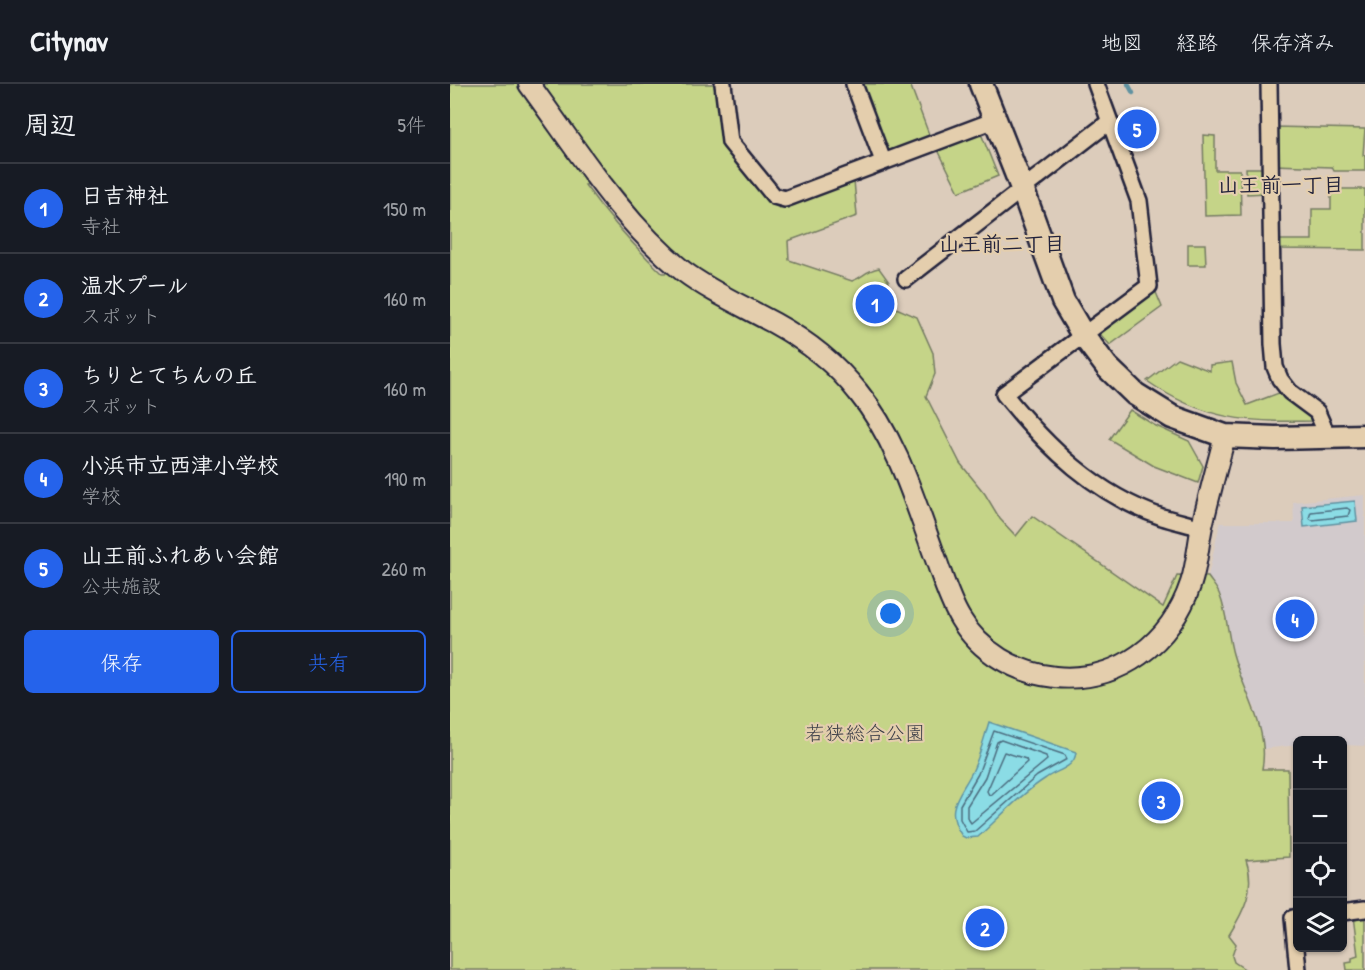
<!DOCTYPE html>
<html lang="ja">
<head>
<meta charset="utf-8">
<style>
  body { margin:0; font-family:"Patrick Hand","Klee One",sans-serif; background:#20242c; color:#f1f3f6 }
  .controls { position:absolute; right:18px; bottom:18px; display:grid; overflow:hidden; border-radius:9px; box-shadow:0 2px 4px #0004 }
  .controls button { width:54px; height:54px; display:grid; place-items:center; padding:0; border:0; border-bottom:2px solid #363941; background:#171b24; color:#f1f3f6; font:30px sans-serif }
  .you { position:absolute; left:441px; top:530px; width:21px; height:21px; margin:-15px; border:4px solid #fff; border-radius:50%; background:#1a73e8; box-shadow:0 0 0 9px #1a73e833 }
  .badge { display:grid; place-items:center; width:39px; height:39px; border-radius:50%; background:#2563eb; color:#fff; font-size:20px; font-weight:700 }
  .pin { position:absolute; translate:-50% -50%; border:3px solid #fff; box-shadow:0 2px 6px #0006 }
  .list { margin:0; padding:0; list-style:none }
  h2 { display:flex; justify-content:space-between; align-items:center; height:78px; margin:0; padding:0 24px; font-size:26px }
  h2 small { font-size:20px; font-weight:400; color:#9ea1a6 }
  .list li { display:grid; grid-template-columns:39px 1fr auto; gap:18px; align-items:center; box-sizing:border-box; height:90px; padding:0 24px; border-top:2px solid #363941 }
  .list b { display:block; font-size:22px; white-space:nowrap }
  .list p { margin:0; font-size:20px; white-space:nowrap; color:#9ea1a6 }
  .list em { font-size:20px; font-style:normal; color:#9ea1a6 }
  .actions { display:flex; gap:12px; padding:18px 24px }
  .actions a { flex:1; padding:14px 0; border:2px solid #2563eb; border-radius:9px; text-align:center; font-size:21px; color:#2563eb }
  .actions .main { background:#2563eb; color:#fff }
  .icon { flex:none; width:33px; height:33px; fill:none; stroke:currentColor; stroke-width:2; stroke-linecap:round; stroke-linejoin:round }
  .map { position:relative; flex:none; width:915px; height:886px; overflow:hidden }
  header { display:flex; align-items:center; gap:36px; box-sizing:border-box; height:84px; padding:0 30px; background:#171b24; border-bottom:2px solid #363941 }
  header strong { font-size:28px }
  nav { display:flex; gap:33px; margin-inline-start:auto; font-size:21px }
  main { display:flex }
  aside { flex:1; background:#171b24 }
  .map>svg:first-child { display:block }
  .built { fill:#d2cacc }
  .green { fill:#c5d488; stroke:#747b62; stroke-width:1.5; fill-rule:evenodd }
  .water { fill:#8bdce5; stroke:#6192a1; stroke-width:1.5 }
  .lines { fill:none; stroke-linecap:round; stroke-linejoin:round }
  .shore { stroke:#4c6c7f; stroke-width:1.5 }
  .stream { stroke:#6192a1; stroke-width:4.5 }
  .minor-casing { stroke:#22223b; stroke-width:20 }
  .tertiary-casing { stroke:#22223b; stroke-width:24 }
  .secondary-casing { stroke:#22223b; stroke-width:27 }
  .minor { stroke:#e4cead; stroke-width:15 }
  .tertiary { stroke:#e4cead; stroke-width:20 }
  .secondary { stroke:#e4cead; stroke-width:22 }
  .labels { text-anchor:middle; stroke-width:4.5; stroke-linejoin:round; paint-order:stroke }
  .park-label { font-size:20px; fill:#3a3d47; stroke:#e4cead }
  .neighbourhood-label { font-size:21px; font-weight:bold; fill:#22223b; stroke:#e4cead }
</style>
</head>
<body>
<header>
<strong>Citynav</strong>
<nav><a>地図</a><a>経路</a><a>保存済み</a></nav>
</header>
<main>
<aside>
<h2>周辺<small>5件</small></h2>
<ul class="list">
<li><span class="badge">1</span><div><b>日吉神社</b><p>寺社</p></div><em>150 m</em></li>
<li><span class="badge">2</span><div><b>温水プール</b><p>スポット</p></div><em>160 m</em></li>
<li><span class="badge">3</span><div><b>ちりとてちんの丘</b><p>スポット</p></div><em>160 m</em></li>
<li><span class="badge">4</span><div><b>小浜市立西津小学校</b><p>学校</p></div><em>190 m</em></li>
<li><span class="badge">5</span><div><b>山王前ふれあい会館</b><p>公共施設</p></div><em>260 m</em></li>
</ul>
<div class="actions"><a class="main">保存</a><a>共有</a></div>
</aside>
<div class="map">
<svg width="915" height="886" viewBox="0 0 915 886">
  <rect width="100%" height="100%" fill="#dcccbb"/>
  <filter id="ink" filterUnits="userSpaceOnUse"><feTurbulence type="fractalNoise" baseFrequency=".0167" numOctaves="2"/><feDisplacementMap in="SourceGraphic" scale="12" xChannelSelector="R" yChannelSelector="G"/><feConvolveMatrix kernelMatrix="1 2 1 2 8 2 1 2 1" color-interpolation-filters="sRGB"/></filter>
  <g filter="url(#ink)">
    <path class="built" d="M915 411V662L893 661 892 656H848L847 661 813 665 805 624 792 599 783 570 770 511 758 493 770 439H844L843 418Z"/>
    <g class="green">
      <path d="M0 0H266L273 60 319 118 329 124 404 96 407 132 338 157 339 176 402 197C414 193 414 187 429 184L439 198 408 222 419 235 444 223 467 233 483 269 485 290 476 312 510 379 535 410 550 435 566 452 582 432 713 523 727 492 758 493C762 499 768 505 770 512 777 530 778 552 783 570 793 607 820 645 812 685H838L839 773 796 776C806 804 794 827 779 851L786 860 782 872 784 878 796 886H0ZM162 95 213 158 251 188 212 189C184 162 158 133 135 101Z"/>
      <path d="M410 0H460L480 53 440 68 434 65Z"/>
      <path d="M824 43 915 45 913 71H915V87H884L882 83 824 81Z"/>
      <path d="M527 49 532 52 548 92 509 108 487 64Z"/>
      <path d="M753 51 765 52V86H790L791 131 755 132Z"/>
      <path d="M796 84H817V109L797 110Z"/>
      <path d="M881 105H915V166L826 165V156H862V125H881Z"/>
      <path d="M738 160H755L756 181H738Z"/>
      <path d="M705 206 712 223 660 261 651 251 652 244Z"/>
      <path d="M727 274 760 287V281L782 278 786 299 797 321 834 307 862 330 863 337C798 339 753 336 697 297Z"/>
      <path d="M680 326 704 341 739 357 753 382 748 399 704 382 659 355Z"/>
      <path d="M915 831V886H897L896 879 902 878V874L908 872 903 832Z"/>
    </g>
    <g class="water">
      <path d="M905 417 907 437 854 443 852 422Z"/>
      <path d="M539 638 626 668C625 684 607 686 596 694 571 710 550 733 528 753L516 754 512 752C493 724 510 712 522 688 530 672 534 654 539 638Z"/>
    </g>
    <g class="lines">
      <g class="shore">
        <path d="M897 424 900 426 898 432 862 436 859 434 861 428Z"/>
        <path d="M544 647 615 671 617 675 587 692 525 747 517 748 510 735V721L528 690Z"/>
        <path d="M551 656 596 672 597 676 521 739 517 733V722L535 693 547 658Z"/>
        <path d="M554 668 576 675 577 678 542 710 539 711 537 707Z"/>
      </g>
      <path class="stream" d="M678 0 683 9"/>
      <defs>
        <g id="minor">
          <path d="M273 0 280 58 324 112 335 115 545 36"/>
          <path d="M404 0 433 77"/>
          <path d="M646 0 689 117 699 202 554 310C597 363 646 411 712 433 725 437 739 440 752 444"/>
          <path d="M819 0 823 260 825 283 830 295 840 308 867 328 878 353"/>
          <path d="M456 195 659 38"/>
          <path d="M892 828 915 825"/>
          <path d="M848 833 843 834 848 886"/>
        </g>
        <path id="tertiary" d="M79 0C127 65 170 136 233 187 261 208 293 222 324 239 355 256 386 280 408 308 446 354 464 415 484 470 492 491 498 514 510 534 530 568 566 589 605 593 669 599 721 559 741 499 747 481 748 461 752 442 759 412 767 382 775 352"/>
        <path id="secondary" d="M531 0 572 104 613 217 633 251 657 283 685 310 722 333 775 352 825 354 915 352"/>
      </defs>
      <use href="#minor" class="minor-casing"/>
      <use href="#tertiary" class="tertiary-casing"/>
      <use href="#secondary" class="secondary-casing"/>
      <use href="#minor" class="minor"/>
      <use href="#tertiary" class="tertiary"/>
      <use href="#secondary" class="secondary"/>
    </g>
  </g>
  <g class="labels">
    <g class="park-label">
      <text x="415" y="656">若狭総合公園</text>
    </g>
    <g class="neighbourhood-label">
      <text x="831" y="108">山王前一丁目</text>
      <text x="552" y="167">山王前二丁目</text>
    </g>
  </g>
</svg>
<div class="controls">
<button>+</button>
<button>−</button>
<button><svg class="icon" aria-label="locate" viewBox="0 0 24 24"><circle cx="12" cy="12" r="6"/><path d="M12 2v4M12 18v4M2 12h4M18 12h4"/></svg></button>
<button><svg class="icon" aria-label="layers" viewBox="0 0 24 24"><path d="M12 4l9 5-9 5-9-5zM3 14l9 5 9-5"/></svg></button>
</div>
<div class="you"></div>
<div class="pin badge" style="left:425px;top:220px">1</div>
<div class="pin badge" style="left:535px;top:844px">2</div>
<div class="pin badge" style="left:711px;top:717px">3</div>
<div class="pin badge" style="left:845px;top:535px">4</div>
<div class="pin badge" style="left:687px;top:45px">5</div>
</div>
</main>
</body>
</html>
